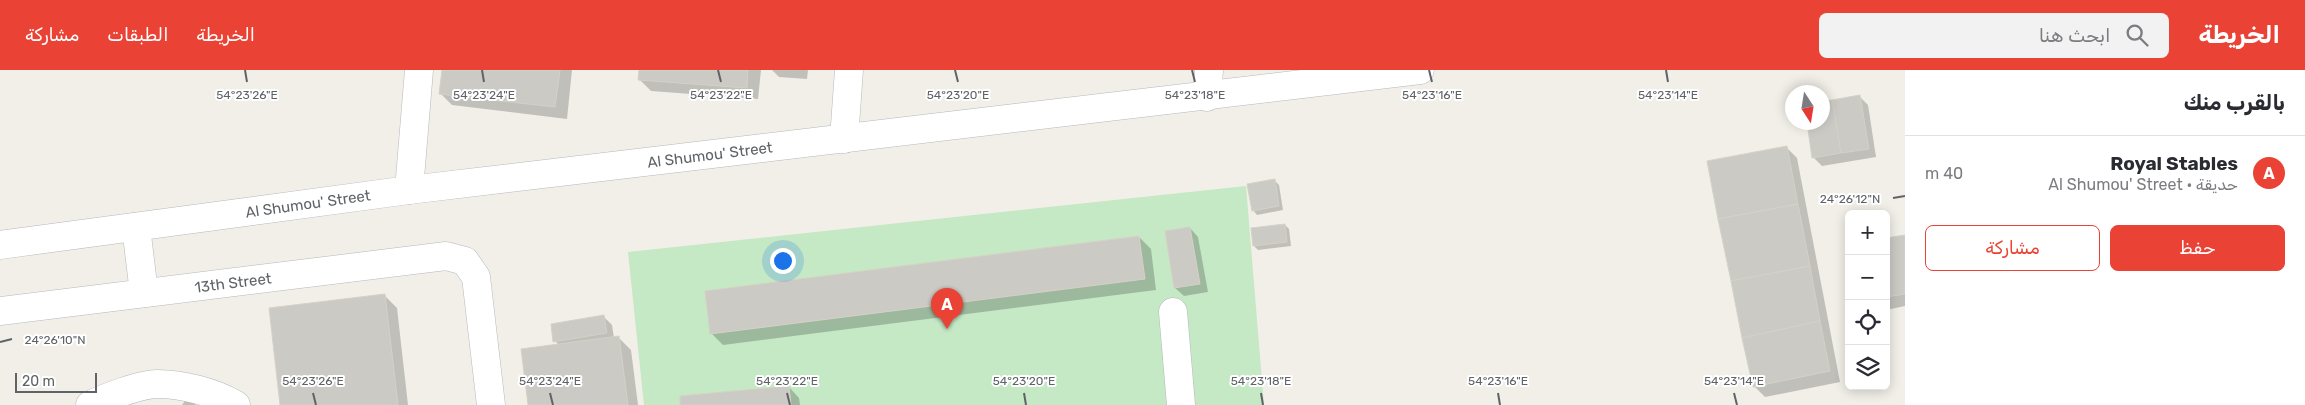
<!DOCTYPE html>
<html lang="ar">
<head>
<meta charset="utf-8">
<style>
  body { margin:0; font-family:Rubik,Cairo,sans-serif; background:#f2f2f3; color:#2b2b33; direction:rtl }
  .controls { position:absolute; right:15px; bottom:15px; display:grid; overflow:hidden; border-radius:8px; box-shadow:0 2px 12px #0003 }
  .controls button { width:45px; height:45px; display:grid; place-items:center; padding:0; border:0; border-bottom:1px solid #e1e1e2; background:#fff; color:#2b2b33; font:25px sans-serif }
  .compass { position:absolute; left:1785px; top:15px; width:45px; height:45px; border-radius:50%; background:#fff; box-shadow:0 2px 12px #0003; rotate:168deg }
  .scale { position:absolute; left:15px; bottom:12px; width:82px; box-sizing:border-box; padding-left:5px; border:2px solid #5f6368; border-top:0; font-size:14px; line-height:18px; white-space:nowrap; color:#5f6368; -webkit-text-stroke:4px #fff; paint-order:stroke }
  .you { position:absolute; left:782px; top:190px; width:18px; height:18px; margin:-12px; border:4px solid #fff; border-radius:50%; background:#1a73e8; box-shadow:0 0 0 8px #1a73e833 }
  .badge { display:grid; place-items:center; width:32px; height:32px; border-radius:50%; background:#ea4335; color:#fff; font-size:16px; font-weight:700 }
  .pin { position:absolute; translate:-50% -41px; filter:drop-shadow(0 1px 2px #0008) }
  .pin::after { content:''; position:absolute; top:26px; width:18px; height:15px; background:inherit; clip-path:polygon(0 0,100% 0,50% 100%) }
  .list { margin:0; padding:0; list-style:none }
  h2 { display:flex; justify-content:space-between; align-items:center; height:65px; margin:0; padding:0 20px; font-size:21px }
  h2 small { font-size:16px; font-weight:400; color:#7c7c81 }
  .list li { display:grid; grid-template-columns:32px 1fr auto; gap:15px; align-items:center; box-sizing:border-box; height:75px; padding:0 20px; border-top:1px solid #e1e1e2 }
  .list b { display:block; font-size:19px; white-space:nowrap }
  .list p { margin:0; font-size:16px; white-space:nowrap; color:#7c7c81 }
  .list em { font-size:16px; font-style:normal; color:#7c7c81 }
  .actions { display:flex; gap:10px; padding:15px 20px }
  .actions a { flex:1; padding:11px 0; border:1px solid #ea4335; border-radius:8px; text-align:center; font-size:18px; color:#ea4335 }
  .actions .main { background:#ea4335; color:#fff }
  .icon { flex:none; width:28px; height:28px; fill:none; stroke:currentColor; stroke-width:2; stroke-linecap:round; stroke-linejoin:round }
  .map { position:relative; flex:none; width:1905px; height:335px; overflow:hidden; direction:ltr }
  header { display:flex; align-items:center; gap:30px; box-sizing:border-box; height:70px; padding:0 25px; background:#ea4335; color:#fff }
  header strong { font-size:24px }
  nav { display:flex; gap:28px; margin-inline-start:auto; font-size:18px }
  .search { width:350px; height:45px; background:#f2f2f3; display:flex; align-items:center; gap:12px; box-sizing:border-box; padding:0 18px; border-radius:8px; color:#7c7c81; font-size:19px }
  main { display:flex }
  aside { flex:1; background:#fff }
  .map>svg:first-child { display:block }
  .green { fill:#c5e8c5 }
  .shadow { fill:#0003 }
  .building { fill:#cccac5; stroke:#d6d1c6 }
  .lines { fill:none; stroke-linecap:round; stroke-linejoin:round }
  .minor-casing { stroke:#b5b8bc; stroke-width:29 }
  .minor { stroke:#fff; stroke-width:28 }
  .ticks { fill:none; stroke:#5f6368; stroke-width:2 }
  .labels { text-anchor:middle; stroke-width:4; stroke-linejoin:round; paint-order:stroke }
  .street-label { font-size:15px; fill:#5f6368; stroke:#fff }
  .ticks-label { font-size:12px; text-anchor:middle; fill:#5f6368; stroke:#fff; stroke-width:4; stroke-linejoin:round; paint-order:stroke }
</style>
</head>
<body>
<header>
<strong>الخريطة</strong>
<div class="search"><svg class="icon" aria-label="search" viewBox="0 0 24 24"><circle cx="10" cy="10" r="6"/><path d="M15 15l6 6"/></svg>ابحث هنا</div>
<nav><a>الخريطة</a><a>الطبقات</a><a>مشاركة</a></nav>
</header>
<main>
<aside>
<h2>بالقرب منك<small></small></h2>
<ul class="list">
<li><span class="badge">A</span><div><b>Royal Stables</b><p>حديقة · Al Shumou' Street</p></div><em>40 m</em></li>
</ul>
<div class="actions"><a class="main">حفظ</a><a>مشاركة</a></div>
</aside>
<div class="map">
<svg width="1905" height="335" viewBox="0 0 1905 335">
  <rect width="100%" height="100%" fill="#f1efe8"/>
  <path class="green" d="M1246 116 1264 335H644L628 182Z"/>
  <g class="shadow">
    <path d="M443 0H572L567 49 452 35 440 23Z"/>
    <path d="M640 0H761L758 29 651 21 639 9Z"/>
    <path d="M772 0H808L807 9 779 7Z"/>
    <path d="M1860 27 1868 35 1876 87 1822 96 1813 87 1822 52Z"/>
    <path d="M1786 77 1797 88 1840 312 1765 327 1755 317 1709 92Z"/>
    <path d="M1275 111 1279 115 1283 140 1257 145 1253 140Z"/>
    <path d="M1285 155 1289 159 1291 176 1258 180 1254 176Z"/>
    <path d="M1190 158 1198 167 1208 222 1184 226 1175 218Z"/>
    <path d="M1905 166V236L1886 240V170Z"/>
    <path d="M1139 167 1151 179 1156 220 723 275 711 263Z"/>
    <path d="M385 226 397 238 408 335H281Z"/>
    <path d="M604 247 612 255 614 268H619L631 280 638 335H529L559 275 555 271Z"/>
    <path d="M789 317 799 328 800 335H682Z"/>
    <path d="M187 328 196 335H182Z"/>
  </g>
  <g class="building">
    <path d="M442 0H560L555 37 439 24Z"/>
    <path d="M639 0H748L747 18 638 10Z"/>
    <path d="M1860 25 1869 79 1841 83 1832 30Z"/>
    <path d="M1832 30 1841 83 1812 88 1807 52H1822V31Z"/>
    <path d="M1787 76 1798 134 1718 149 1707 91Z"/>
    <path d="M1275 109 1279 136 1252 141 1247 114Z"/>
    <path d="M1798 134 1810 196 1731 211 1718 149Z"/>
    <path d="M1285 154 1287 172 1253 176 1251 158Z"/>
    <path d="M1190 157 1200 214 1174 218 1165 161Z"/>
    <path d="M1905 165V224L1886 227V168Z"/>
    <path d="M1139 166 1145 209 710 264 705 221Z"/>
    <path d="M1810 196 1820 251 1742 268 1731 211Z"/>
    <path d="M385 224 398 335H280L269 238Z"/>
    <path d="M604 245 607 263 553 272 551 254Z"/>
    <path d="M1820 251 1830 301 1753 317 1742 268Z"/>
    <path d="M619 266 628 335H528L521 279Z"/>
    <path d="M789 316 791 335H680V326Z"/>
  </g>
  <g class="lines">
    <defs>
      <g id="minor">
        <path d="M1207 27 1209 0"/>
        <path d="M844 69 849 0"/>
        <path d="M409 120 419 0"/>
        <path d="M136 157 144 223"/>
        <path d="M0 175 409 120 1420 0"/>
        <path d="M0 241 446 186 465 191 476 207 491 335"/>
        <path d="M1173 242 1181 335"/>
        <path d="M90 335C104 328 141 314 157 314 182 314 214 322 236 335"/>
      </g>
    </defs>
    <use href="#minor" class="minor-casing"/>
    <use href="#minor" class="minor"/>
  </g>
  <path class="ticks" d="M245 0 247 12M482 0 484 12M718 0 721 12M955 0 958 12M1192 0 1195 12M1429 0 1432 12M1666 0 1668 12M1893 128 1905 126M0 272 12 269M313 323 316 335M550 323 553 335M787 323 790 335M1024 323 1026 335M1261 323 1263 335M1498 323 1500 335M1734 323 1737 335"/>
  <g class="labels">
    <g class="street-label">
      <text transform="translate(710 85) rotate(-7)" y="5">Al Shumou' Street</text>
      <text transform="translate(308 134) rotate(-8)" y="5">Al Shumou' Street</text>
      <text transform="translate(233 213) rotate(-7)" y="5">13th Street</text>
    </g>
  </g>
  <g class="ticks-label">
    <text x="247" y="29">54°23'26"E</text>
    <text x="484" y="29">54°23'24"E</text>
    <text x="721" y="29">54°23'22"E</text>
    <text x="958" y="29">54°23'20"E</text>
    <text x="1195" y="29">54°23'18"E</text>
    <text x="1432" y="29">54°23'16"E</text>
    <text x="1668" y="29">54°23'14"E</text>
    <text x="1850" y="133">24°26'12"N</text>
    <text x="55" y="274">24°26'10"N</text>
    <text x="313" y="315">54°23'26"E</text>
    <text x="550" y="315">54°23'24"E</text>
    <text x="787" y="315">54°23'22"E</text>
    <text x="1024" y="315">54°23'20"E</text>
    <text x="1261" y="315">54°23'18"E</text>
    <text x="1498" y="315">54°23'16"E</text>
    <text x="1734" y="315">54°23'14"E</text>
  </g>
</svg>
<div class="controls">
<button>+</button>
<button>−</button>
<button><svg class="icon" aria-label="locate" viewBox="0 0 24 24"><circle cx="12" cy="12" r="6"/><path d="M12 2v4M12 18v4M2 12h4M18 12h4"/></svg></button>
<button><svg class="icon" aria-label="layers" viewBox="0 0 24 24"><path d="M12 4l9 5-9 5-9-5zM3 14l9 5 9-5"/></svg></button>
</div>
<svg class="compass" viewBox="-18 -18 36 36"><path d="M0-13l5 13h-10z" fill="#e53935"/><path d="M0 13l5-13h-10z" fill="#7c7c81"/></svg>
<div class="scale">20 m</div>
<div class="you"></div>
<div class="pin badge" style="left:947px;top:259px">A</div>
</div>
</main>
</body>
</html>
